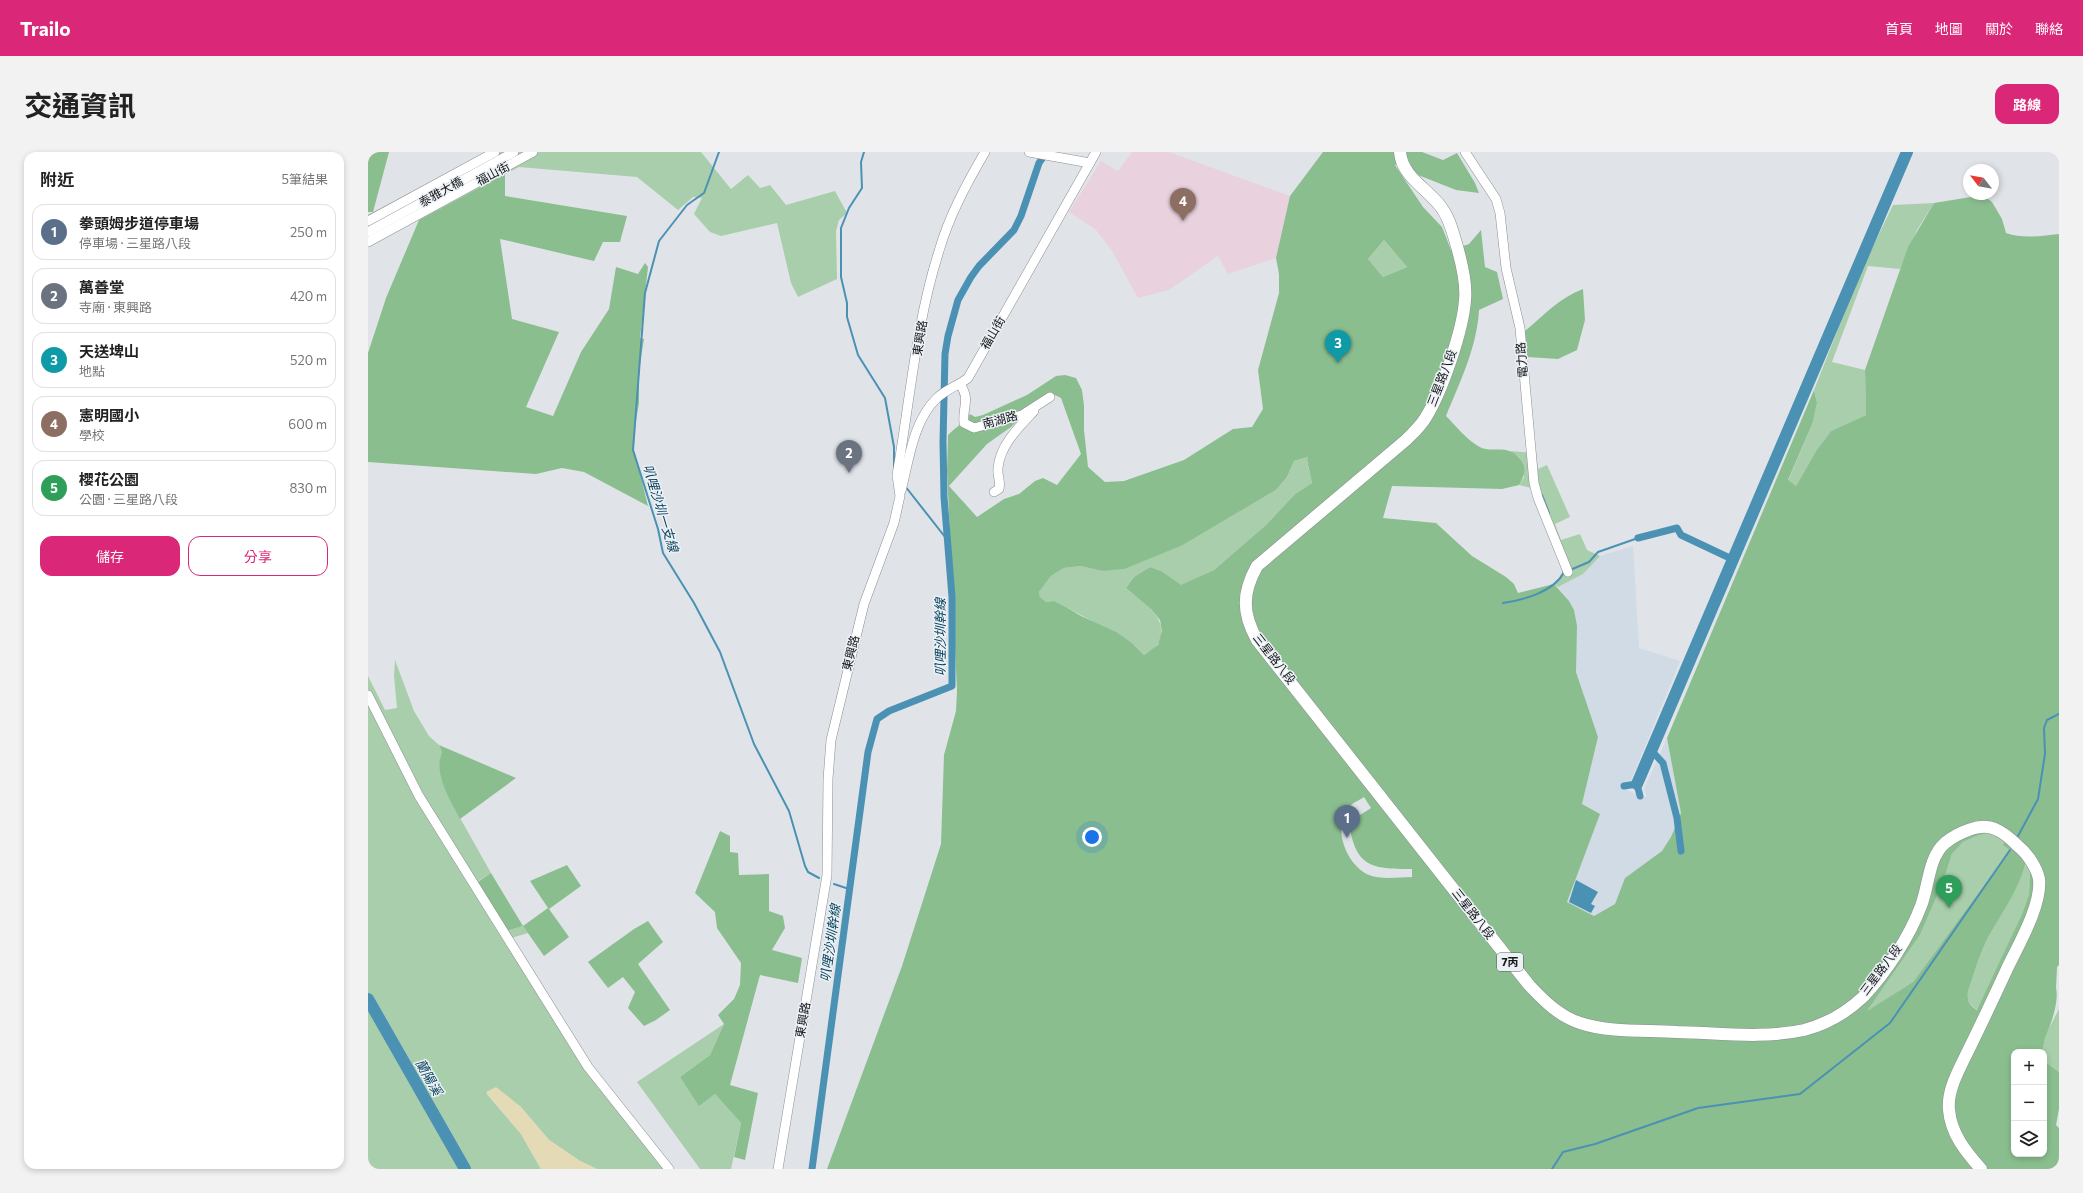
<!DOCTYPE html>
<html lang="zh-TW">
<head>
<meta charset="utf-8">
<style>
  body { margin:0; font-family:Commissioner,"Noto Sans TC",sans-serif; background:#f2f2f2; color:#222 }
  .controls { position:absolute; right:12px; bottom:12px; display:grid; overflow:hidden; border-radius:8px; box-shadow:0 2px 6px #0003 }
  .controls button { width:36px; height:36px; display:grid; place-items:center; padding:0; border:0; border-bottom:1px solid #e0e0e0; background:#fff; color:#222; font:20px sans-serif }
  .compass { position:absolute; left:1595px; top:12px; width:36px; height:36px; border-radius:50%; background:#fff; box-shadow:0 2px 6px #0003; rotate:301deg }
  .you { position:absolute; left:724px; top:685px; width:14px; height:14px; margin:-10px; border:3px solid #fff; border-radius:50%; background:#1a73e8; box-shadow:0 0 0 6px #1a73e833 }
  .badge { display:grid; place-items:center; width:26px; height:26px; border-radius:50%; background:#db2777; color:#fff; font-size:13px; font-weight:700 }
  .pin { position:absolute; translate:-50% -33px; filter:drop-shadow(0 1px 2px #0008) }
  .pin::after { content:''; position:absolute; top:21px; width:14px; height:12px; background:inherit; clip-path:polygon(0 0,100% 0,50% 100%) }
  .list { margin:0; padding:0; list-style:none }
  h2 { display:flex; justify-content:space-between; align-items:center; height:52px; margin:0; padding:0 16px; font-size:17px }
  h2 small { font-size:13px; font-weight:400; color:#767676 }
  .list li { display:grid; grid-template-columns:26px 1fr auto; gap:12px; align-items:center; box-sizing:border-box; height:56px; margin:0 8px 8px; padding:0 8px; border:1px solid #e0e0e0; border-radius:12px }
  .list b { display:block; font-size:15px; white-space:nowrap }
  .list p { margin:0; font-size:13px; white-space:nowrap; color:#767676 }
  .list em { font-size:13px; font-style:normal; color:#767676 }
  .actions { display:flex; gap:8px; padding:12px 16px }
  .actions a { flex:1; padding:9px 0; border:1px solid #db2777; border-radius:12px; text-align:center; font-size:14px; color:#db2777 }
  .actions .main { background:#db2777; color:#fff }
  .icon { flex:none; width:22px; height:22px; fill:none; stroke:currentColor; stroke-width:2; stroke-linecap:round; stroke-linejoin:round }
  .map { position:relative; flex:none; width:1691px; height:1017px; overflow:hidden; border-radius:12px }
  header { display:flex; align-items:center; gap:24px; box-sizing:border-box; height:56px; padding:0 20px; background:#db2777; color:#fff }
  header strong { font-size:19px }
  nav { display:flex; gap:22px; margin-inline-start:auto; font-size:14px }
  .intro { display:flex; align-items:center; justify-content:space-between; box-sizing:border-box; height:96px; padding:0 24px }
  h1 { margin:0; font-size:28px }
  .button { padding:10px 18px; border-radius:12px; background:#db2777; color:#fff; font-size:14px; font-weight:700 }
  main { display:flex; gap:24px; padding:0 24px }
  aside { flex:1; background:#fff; border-radius:12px; box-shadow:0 2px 6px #0003 }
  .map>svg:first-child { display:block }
  .built { fill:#d1dbe5 }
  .education { fill:#e9d2de }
  .green { fill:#a9ceab }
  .forest { fill:#8abe8f; fill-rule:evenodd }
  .sand { fill:#e4dab5 }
  .water { fill:#4b91b3 }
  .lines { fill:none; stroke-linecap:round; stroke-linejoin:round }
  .stream { stroke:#4b91b3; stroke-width:2 }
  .canal { stroke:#4b91b3; stroke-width:7 }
  .river { stroke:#4b91b3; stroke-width:12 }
  .minor-casing { stroke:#8b8f93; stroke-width:10 }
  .major-casing { stroke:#8b8f93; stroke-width:13 }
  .minor { stroke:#fff; stroke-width:9 }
  .major { stroke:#fff; stroke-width:12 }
  .labels { text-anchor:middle; stroke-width:3; stroke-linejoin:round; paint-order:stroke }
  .shield { fill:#edf1f6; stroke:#55585a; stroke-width:1 }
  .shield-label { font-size:11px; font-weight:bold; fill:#141617 }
  .street-label { font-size:12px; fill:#141617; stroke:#edf1f6 }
  .water-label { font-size:13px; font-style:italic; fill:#08445d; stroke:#edf1f6 }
</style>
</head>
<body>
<header>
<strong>Trailo</strong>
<nav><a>首頁</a><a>地圖</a><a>關於</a><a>聯絡</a></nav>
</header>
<div class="intro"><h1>交通資訊</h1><a class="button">路線</a></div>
<main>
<aside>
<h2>附近<small>5筆結果</small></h2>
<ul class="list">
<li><span class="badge" style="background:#5c6f8a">1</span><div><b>拳頭姆步道停車場</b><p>停車場 · 三星路八段</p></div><em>250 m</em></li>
<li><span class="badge" style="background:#6b7280">2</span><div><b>萬善堂</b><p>寺廟 · 東興路</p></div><em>420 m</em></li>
<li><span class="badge" style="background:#0f9aa8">3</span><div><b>天送埤山</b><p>地點</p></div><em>520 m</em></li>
<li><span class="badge" style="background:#8d6e63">4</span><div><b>憲明國小</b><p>學校</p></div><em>600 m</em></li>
<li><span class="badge" style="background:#2e9e5b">5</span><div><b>櫻花公園</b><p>公園 · 三星路八段</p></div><em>830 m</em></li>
</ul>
<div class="actions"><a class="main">儲存</a><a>分享</a></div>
</aside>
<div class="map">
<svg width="1691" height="1017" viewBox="0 0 1691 1017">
  <rect width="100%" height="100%" fill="#e0e4e8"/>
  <path class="built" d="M1265 394 1271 496 1312 509 1262 631H1256L1257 637 1273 645H1279L1276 637 1299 586 1313 661 1303 685 1294 699 1257 726 1247 752 1226 764 1199 750 1231 662 1214 652 1230 585 1208 520 1201 449 1190 435 1215 422 1232 404Z"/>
  <path class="education" d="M764 0H801L922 44 908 106 860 122 850 104 801 138 770 146 744 99 728 78 701 60 733 9 750 19Z"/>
  <g class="green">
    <path d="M120 0H333L363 37 380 23 392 36 402 33 418 53 467 39 479 61 471 68 468 79 469 127 430 145 423 131 409 71 353 84 342 80 326 62 334 46 325 45 310 58 269 25 151 15 0 94V63Z"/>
    <path d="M1566 51 1549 78 1532 117 1500 114 1464 210 1497 218 1498 263 1463 279 1448 299 1428 334 1420 329 1445 270 1449 251 1446 238 1493 119 1525 53Z"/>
    <path d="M1016 88 1039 115 1015 125 1000 107Z"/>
    <path d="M1142 299 1168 301 1170 317 1179 313 1202 365 1187 372 1193 388 1212 382 1219 398 1232 404 1215 422 1190 435 1186 432 1193 425 1195 418 1163 336 1151 333 1156 325 1151 305Z"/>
    <path d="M940 305 939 309 944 331 927 342 898 373 846 418 812 434 793 419 782 415 766 425 758 436C774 450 804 467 790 492 788 496 780 500 776 503L764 491 698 455 686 449 678 450 672 445 671 440 683 424 696 416 712 414 734 419 815 393 908 338 919 325 926 309Z"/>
    <path d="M27 508 46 559 61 584 71 593 74 600 72 606 87 657 123 721 105 732 135 780 155 774 160 781 140 787 219 911 303 1017H229L212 1009 181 988 152 954 118 941 153 982 173 1017H0V524L17 558 29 556 26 524Z"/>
    <path d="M1618 681H1630L1639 686 1642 698 1545 830 1498 860 1552 783 1575 730 1584 702 1595 690 1608 683Z"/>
    <path d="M1658 707 1662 716 1661 742 1654 762 1610 858C1601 853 1599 849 1600 839 1606 823 1610 806 1618 790 1631 763 1652 737 1658 707Z"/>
    <path d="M1691 857V920L1676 909V900H1674L1678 882Z"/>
    <path d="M356 872 342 903 312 925 331 953 347 942 373 971 363 1017H332L269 930Z"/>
  </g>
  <g class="forest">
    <path d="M0 0H21L5 60H0Z"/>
    <path d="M955 0H1054L1075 8 1089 1 1107 31 1111 41 1088 38 1050 23 1034 8 1027 13 1055 55 1074 75 1083 98 1101 92 1113 78 1117 115 1129 120 1135 147 1111 158C1109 195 1092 230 1078 264 1088 274 1098 287 1110 294 1124 303 1142 289 1154 310 1159 318 1155 326 1151 333L1134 337 1024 334 1015 366 1068 371 1104 404 1138 425 1146 432 1150 441 1186 432 1201 449 1206 458 1209 474 1208 520 1230 585 1214 652 1232 662 1199 750 1226 764 1247 752 1257 726 1294 699 1303 685 1313 661 1299 586 1446 238 1449 251 1445 270 1420 328 1428 334 1448 299 1463 279 1498 263 1497 218 1540 95 1566 51 1615 43 1624 50 1634 67 1638 81C1655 87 1673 84 1691 82V813L1689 815 1688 836C1691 849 1684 869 1679 881 1676 887 1676 894 1674 900H1646V1002H1676V909L1691 920V957L1688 973 1691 976V1017H459L534 814 573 692 576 603 588 559 589 539 579 318 580 283C588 275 596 271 602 262L607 265 615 263 659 243 688 224 697 223 708 226 714 238 716 254V278L720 315 737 330 756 329 816 308 865 277 884 275 895 257 890 218 911 141V122L908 106 922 44ZM1016 88 1039 115 1015 125 1000 107ZM683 241 693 246 713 302 689 333 675 326 667 329 651 342 636 347 609 365 581 334 619 292 643 275 671 247ZM940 305 939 308 944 331 927 342 898 373 846 418 813 433 793 419 782 415 766 425 758 436 783 457 792 468 794 479 790 493 776 503 764 491 748 480 713 464 698 455 686 449 678 450 672 445 671 440 683 424 696 416 712 414 734 419 756 417 815 393 908 338 919 325 926 309ZM996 645 1003 656 981 670C987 715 1003 717 1044 717V725C1031 725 1014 728 1001 723 979 714 963 675 981 655 984 651 992 648 996 645ZM1618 681H1630L1639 686 1635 693 1642 698 1545 830 1499 859 1552 783 1575 730 1584 702 1595 690 1608 684ZM1658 708 1662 716 1661 742 1654 762 1609 858C1601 853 1599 849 1600 839 1606 823 1610 806 1618 790 1631 764 1652 738 1658 708Z"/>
    <path d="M137 22V44L259 64 252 90H235L226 109 132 87 144 167 191 180 158 255 185 264 213 200 241 157 248 115 270 122 277 111 280 115 272 186 276 187 271 218V251L266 280V298L280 354 216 320 194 316 168 322 0 310V201L18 146 51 68Z"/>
    <path d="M1215 137 1217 168 1209 198 1190 207 1159 205 1157 179C1175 164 1191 146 1215 137Z"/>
    <path d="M71 593 148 626 92 667C82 648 65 621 74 600Z"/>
    <path d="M352 679 362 684V700L370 701 371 723 401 722V759L415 764 417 776 404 798 434 806 430 831 392 823 362 933 390 941 377 1008 366 1005 373 971 347 942 331 954 312 925 342 903 356 872 350 863 366 847 372 833 373 811 349 776 347 760 327 741Z"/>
    <path d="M199 713 213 734 181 757 201 785 176 804 155 774 135 780 105 733 123 721 155 774 180 756 162 729Z"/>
    <path d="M280 769 295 790 270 812 302 858 288 868 276 874 260 856 267 840 255 825 240 836 220 810 266 777Z"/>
  </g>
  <path class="sand" d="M128 935 152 954 181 988 212 1009 229 1017H173L153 982 118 940Z"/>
  <path class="water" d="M1208 728 1230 740 1223 752 1227 754 1223 761 1201 750Z"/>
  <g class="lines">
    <g class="stream">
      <path d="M351 0 336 41 319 53 291 89 277 141 265 298 290 377 295 401 326 451 352 500 386 592 421 659 437 714 440 720 451 726"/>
      <path d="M496 0 493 10 494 36 481 56 473 76V125L479 151V165L490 203 517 246 526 295V322"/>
      <path d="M537 334 581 390"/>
      <path d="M1174 343 1181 361"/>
      <path d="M1202 418 1221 410 1230 400 1270 386"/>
      <path d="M1135 451C1155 448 1186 440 1196 420"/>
      <path d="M1650 684 1670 647 1677 602 1676 576 1679 568 1691 562"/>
      <path d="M466 732 481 737"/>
      <path d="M1184 1017 1195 1000 1227 992 1330 956 1432 942 1522 871 1642 698"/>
    </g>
    <g class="canal">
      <path d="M1270 386 1309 376 1313 383 1366 408"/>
      <path d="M1283 598 1295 611 1309 666 1313 699"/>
      <path d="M1269 632 1272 644"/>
      <path d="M1256 634 1269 632"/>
      <path d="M444 1017 500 600 509 567 521 559 584 534V445L576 345 575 290 577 202 580 184 590 148 603 125 611 114 646 78 653 64 671 11 679 0"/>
    </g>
    <g class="river">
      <path d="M1269 632 1539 0"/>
      <path d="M0 847 97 1017"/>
    </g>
    <defs>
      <g id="minor">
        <path d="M661 0 722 11"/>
        <path d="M1097 0 1128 47 1132 61 1138 116 1152 176 1166 331 1170 346 1200 420"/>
        <path d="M0 69 127 0"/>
        <path d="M0 80 146 0"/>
        <path d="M0 90 165 0"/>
        <path d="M592 232C603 248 594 255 596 271L606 276 654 263 682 245"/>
        <path d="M533 339C541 308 545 269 569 246 578 237 590 234 600 226L728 0"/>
        <path d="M626 340 631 337C633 329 629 324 630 316 632 293 651 275 666 259"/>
        <path d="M0 543 51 644 220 915 301 1017"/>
        <path d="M410 1017 459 723 460 627 463 588 496 452 526 371 532 344 529 323C542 248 548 171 571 99 581 64 599 31 617 0"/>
      </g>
      <path id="major" d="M1032 0C1034 25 1060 37 1073 55 1081 65 1084 78 1088 91 1093 108 1099 130 1097 148 1095 178 1074 239 1058 265 1053 274 1045 281 1038 288L889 414C874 441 874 461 889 488L1161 833C1176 849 1191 864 1212 871 1242 881 1277 878 1309 880 1351 881 1395 887 1436 878 1459 872 1478 861 1495 845 1518 820 1541 786 1553 754 1561 734 1560 706 1577 691 1588 682 1612 670 1627 677 1635 680 1644 688 1650 694 1659 701 1669 716 1671 727 1674 754 1649 795 1638 819 1625 847 1612 875 1598 903 1590 920 1579 939 1581 958 1583 982 1598 1000 1613 1017"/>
    </defs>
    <use href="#minor" class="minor-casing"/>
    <use href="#major" class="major-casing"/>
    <use href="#minor" class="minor"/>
    <use href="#major" class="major"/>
  </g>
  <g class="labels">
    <rect class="shield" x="1129" y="801" width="26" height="18" rx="3"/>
    <g class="shield-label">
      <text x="1142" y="814">7丙</text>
    </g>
    <g class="street-label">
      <text transform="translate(125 22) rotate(-28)" y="4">福山街</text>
      <text transform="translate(73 40) rotate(-29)" y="4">泰雅大橋</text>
      <text transform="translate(625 181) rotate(-60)" y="4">福山街</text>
      <text transform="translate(552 186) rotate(-81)" y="4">東興路</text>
      <text transform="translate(1154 208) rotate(-95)" y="4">電力路</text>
      <text transform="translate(1074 226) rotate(-69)" y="4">三星路八段</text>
      <text transform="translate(632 268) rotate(-15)" y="4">南湖路</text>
      <text transform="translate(483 501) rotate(-76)" y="4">東興路</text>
      <text transform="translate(906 507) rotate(52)" y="4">三星路八段</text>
      <text transform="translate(1105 762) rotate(52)" y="4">三星路八段</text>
      <text transform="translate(1513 818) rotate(-53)" y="4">三星路八段</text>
      <text transform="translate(435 868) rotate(-80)" y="4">東興路</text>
    </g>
    <g class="water-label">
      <text transform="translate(293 356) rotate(73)" y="5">叭哩沙圳一支線</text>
      <text transform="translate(572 485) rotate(-90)" y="5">叭哩沙圳幹線</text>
      <text transform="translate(462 791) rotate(-82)" y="5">叭哩沙圳幹線</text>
      <text transform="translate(61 925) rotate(60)" y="5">蘭陽溪</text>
    </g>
  </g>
</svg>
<div class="controls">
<button>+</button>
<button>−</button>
<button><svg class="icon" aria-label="layers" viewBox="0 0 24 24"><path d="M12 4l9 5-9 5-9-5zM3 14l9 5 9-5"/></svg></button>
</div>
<svg class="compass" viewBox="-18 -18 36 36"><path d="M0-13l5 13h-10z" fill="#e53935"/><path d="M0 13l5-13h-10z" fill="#767676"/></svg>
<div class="you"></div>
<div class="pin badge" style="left:979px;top:686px;background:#5c6f8a">1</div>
<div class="pin badge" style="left:481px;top:321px;background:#6b7280">2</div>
<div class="pin badge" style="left:970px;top:211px;background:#0f9aa8">3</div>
<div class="pin badge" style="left:815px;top:69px;background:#8d6e63">4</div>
<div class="pin badge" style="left:1581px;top:756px;background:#2e9e5b">5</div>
</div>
</main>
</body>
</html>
